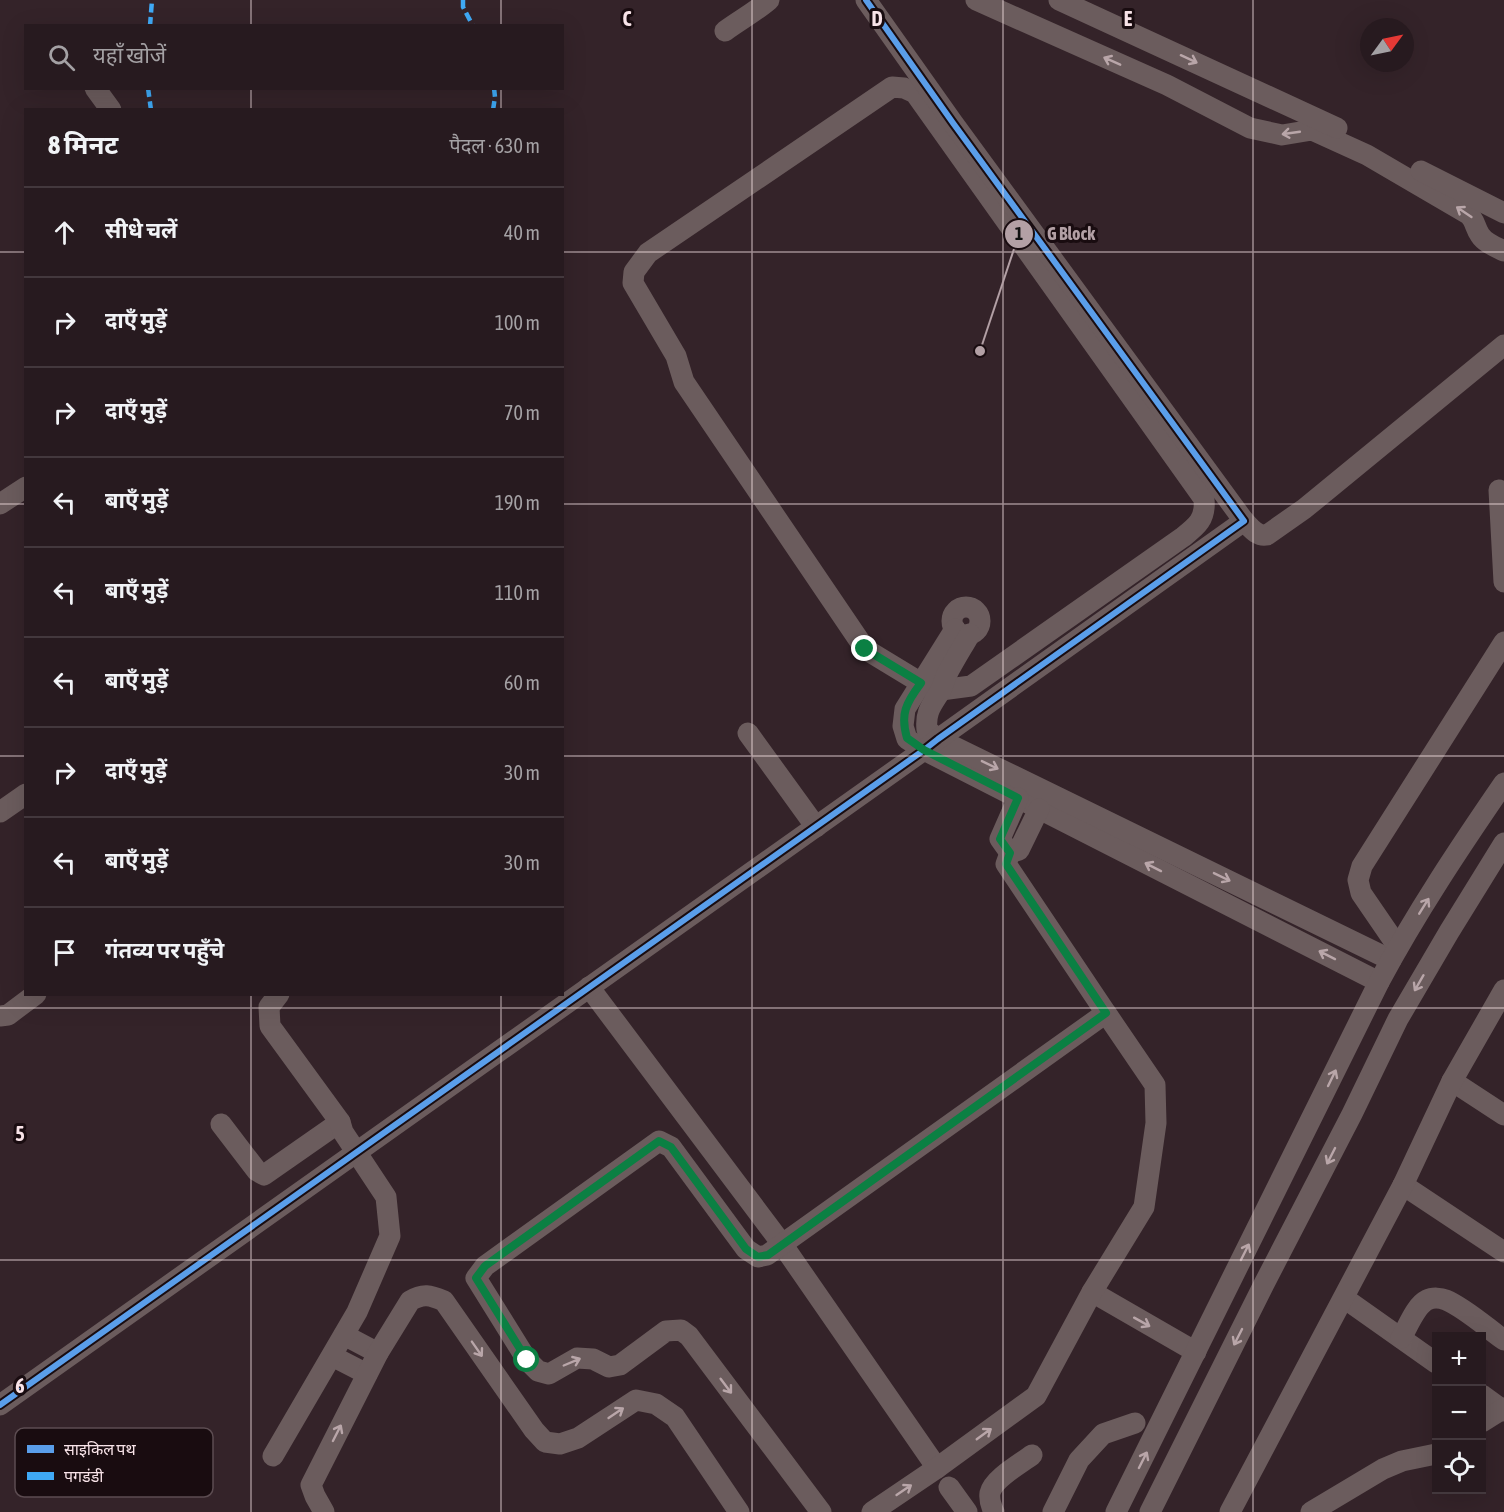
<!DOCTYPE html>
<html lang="hi">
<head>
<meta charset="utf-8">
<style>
  body { margin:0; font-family:"Asap Condensed","Noto Sans Devanagari",sans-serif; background:#2f2328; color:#f1f3f6 }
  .controls { position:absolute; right:18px; bottom:18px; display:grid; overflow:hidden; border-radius:0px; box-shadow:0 6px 24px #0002 }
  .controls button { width:54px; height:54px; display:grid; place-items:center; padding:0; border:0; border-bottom:2px solid #43383d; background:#271a1f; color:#f1f3f6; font:30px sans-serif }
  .compass { position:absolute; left:1360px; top:18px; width:54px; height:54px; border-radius:50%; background:#271a1f; box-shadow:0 6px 24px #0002; rotate:57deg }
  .stop { position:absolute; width:18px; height:18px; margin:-14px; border:4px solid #0b8043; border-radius:50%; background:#fff }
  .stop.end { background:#0b8043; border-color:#fff; box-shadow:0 2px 6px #0008 }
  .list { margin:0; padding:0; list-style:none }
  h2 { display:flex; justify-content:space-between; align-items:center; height:78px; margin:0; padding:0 24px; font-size:26px }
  h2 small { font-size:20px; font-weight:400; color:#a4a1a4 }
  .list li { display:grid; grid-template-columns:39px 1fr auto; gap:18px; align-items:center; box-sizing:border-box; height:90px; padding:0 24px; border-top:2px solid #43383d }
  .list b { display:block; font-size:22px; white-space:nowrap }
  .list em { font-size:20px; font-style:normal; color:#a4a1a4 }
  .icon { flex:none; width:33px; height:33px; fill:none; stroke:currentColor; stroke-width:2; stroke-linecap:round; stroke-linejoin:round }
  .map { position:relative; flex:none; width:1504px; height:1512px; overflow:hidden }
  .search { position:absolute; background:#271a1f; box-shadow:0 6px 24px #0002; left:24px; top:24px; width:540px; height:66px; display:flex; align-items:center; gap:15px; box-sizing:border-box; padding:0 21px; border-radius:0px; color:#a4a1a4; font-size:22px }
  .panel { position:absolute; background:#271a1f; box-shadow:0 6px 24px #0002; left:24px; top:108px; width:540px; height:888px; border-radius:0px }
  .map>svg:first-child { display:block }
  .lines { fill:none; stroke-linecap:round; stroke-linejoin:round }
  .minor { stroke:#6b5c5d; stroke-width:21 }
  .quiet { stroke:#3fa9f5; stroke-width:4.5; stroke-dasharray:9 4.5; stroke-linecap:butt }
  .cycleway-casing { stroke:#190c10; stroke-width:10 }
  .cycleway { stroke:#5a9eea; stroke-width:6 }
  .oneway { stroke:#b9a6a9 }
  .route { stroke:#0b8043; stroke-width:8 }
  .grid { fill:none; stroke:#f8e3e8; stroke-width:1.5; stroke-opacity:0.55 }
  .key { fill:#190c10; stroke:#5c4c51; stroke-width:1.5 }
  .key-label { font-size:16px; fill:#f8e3e8 }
  .grid-label { font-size:20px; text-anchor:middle; font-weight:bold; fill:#f8e3e8; stroke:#190c10; stroke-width:6; stroke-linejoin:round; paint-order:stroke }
  .leader { fill:none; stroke:#b3a0a5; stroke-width:2 }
  .callout-dot { fill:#b3a0a5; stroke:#190c10; stroke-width:2 }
  .mark-label { font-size:18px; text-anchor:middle; font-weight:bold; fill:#111 }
  .callout-label { font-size:18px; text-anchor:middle; font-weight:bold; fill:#b3a0a5; stroke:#190c10; stroke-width:6; stroke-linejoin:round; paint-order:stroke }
</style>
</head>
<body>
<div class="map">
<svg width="1504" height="1512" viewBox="0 0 1504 1512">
  <rect width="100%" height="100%" fill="#342329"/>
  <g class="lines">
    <g class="minor">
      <path d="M976 0 1167 85 1250 128 1282 135 1312 130 1367 155 1468 214C1475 219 1475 228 1480 235 1485 243 1496 247 1504 251"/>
      <path d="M1059 0 1337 128"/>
      <path d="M725 31C740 20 755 12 769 0"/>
      <path d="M892 87 904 88 915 93 1204 499C1206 519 1197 526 1183 537L971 686 941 690 921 683 865 649 684 382 676 356 633 283 634 272 648 253Z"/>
      <path d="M95 88 111 110"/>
      <path d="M1421 171 1504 213"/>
      <path d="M1499 490 1504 582"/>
      <path d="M0 504 26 487"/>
      <path d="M1244 521C1251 528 1257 537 1267 535L1304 509 1504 345"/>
      <circle cx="966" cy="621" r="14"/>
      <path d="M955 629 905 709 903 726 907 739 924 750 1379 982"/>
      <path d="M970 634C962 648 953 662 946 676 944 681 943 686 941 690 932 705 925 711 927 730L938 739 1391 960"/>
      <path d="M748 733 816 827"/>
      <path d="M0 812 26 794"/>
      <path d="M1010 853 1000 839 1018 798"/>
      <path d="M1398 947 1361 893 1358 880 1362 866 1504 642"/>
      <path d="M589 987 782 1244 937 1468"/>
      <path d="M0 1016 8 1015 36 994"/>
      <path d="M1452 1081 1504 1115"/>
      <path d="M221 1124 257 1171 264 1175 340 1122"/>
      <path d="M1403 1185 1504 1252"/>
      <path d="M1092 1292 1196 1352"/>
      <path d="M1344 1298 1436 1363"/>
      <path d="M344 1335 378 1353"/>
      <path d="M1401 1338C1408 1327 1415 1306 1427 1300 1433 1297 1441 1298 1446 1300 1465 1308 1487 1328 1504 1340"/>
      <path d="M332 1356 367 1374"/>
      <path d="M1482 1395 1504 1411"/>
      <path d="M0 1405 924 750 938 739 1244 521 953 123 866 0"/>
      <path d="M1482 1422 1504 1408"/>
      <path d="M273 1456 357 1312 390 1236 386 1197 343 1132 340 1122 270 1026 269 1007 279 994"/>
      <path d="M949 1487 967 1512"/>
      <path d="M324 1512 315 1496 311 1485 378 1353 410 1301C423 1293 430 1295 444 1301L534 1430 545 1442 560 1444 578 1438 636 1400 656 1404 675 1417 739 1512"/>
      <path d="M821 1512 689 1336 681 1330 666 1331 620 1365 609 1367 593 1359 577 1358 549 1374 538 1371 527 1360 476 1278 485 1266 659 1141 671 1147 746 1249 758 1257 767 1255 1106 1013 1006 864 1010 853 1019 850 1039 809"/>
      <path d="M872 1512 937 1468 1036 1396 1092 1292 1144 1207 1156 1123 1155 1085 1106 1013"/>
      <path d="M994 1512C991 1506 989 1500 990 1493 993 1479 1020 1464 1032 1455"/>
      <path d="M1053 1512 1079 1460 1103 1434 1135 1423"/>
      <path d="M1116 1512 1379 982C1416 913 1460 847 1504 783"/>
      <path d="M1150 1512 1264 1284 1352 1114 1398 1019 1449 932 1504 843"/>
      <path d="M1230 1512 1403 1185 1452 1081 1504 990"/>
      <path d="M1311 1512 1383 1469 1402 1461 1436 1454"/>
    </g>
    <g class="quiet">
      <path d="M463 0V7L473 26"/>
      <path d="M150 26 152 0"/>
      <path d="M148 88 151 110"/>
      <path d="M493 110 495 97 494 88"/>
    </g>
    <defs>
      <path id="cycleway" d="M0 1405 924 750 938 739 1244 521 953 123 866 0"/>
    </defs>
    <use href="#cycleway" class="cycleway-casing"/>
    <use href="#cycleway" class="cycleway"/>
  </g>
  <defs><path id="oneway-shaft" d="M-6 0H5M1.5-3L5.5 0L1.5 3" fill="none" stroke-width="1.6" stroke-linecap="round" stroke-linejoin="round" transform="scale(1.5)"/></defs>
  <g class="oneway">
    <use href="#oneway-shaft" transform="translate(1189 59) rotate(25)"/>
    <use href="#oneway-shaft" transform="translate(1112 61) rotate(-156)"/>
    <use href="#oneway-shaft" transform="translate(1291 133) rotate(172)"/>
    <use href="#oneway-shaft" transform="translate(1464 212) rotate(-146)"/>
    <use href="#oneway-shaft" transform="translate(990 765) rotate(26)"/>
    <use href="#oneway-shaft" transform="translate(1153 867) rotate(-153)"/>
    <use href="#oneway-shaft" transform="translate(1222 877) rotate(26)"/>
    <use href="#oneway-shaft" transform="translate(1424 906) rotate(-58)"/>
    <use href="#oneway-shaft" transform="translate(1327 955) rotate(-153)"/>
    <use href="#oneway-shaft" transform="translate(1419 983) rotate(120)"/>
    <use href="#oneway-shaft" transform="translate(1332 1078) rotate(-64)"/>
    <use href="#oneway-shaft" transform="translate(1331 1156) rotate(117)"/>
    <use href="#oneway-shaft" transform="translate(1245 1252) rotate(-63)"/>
    <use href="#oneway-shaft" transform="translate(1142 1322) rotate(29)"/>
    <use href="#oneway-shaft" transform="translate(1238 1337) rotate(117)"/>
    <use href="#oneway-shaft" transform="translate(477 1349) rotate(55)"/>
    <use href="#oneway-shaft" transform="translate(572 1362) rotate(-23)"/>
    <use href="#oneway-shaft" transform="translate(726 1386) rotate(53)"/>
    <use href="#oneway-shaft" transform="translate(616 1413) rotate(-34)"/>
    <use href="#oneway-shaft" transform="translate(337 1433) rotate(-63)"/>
    <use href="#oneway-shaft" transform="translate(984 1434) rotate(-36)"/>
    <use href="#oneway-shaft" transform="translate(1143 1460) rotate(-63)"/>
    <use href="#oneway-shaft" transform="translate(904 1490) rotate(-34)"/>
  </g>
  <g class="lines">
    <path class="route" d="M527 1360 476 1278 485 1266 659 1141 671 1147 746 1249 758 1257 768 1255 1106 1013 1006 864 1010 853 1000 839 1018 798 924 750 907 738C900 714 906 703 921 683L865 649"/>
  </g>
  <path class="grid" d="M251 0V26M501 0V26M752 0V1512M1003 0V1512M1253 0V1512M251 88V110M501 88V110M0 252H26M562 252H1504M0 504H26M562 504H1504M0 756H26M562 756H1504M251 994V1512M501 994V1512M0 1008H1504M0 1260H1504"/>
  <rect x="15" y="1428" width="198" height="69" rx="9" class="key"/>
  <rect x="27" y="1445" width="27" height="8" fill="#5a9eea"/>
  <rect x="27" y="1472" width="27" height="8" fill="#3fa9f5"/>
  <g class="key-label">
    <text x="64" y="1455">साइकिल पथ</text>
    <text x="64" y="1482">पगडंडी</text>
  </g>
  <g class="grid-label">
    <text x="627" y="26">C</text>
    <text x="877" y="26">D</text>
    <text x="1128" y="26">E</text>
    <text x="20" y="1141">5</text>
    <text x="20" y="1393">6</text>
  </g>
  <path class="leader" d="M980 351L1019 234"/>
  <g class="callout-dot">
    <circle cx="980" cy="351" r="6"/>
    <circle cx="1019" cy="234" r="15"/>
  </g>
  <g class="mark-label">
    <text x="1019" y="240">1</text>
  </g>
  <g class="callout-label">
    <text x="1071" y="240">G Block</text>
  </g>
</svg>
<div class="controls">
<button>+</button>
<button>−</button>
<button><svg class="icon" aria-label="locate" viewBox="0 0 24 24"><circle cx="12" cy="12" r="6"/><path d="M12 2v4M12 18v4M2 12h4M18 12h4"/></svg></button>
</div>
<svg class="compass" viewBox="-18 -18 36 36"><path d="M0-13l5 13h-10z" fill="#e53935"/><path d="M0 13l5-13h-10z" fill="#a4a1a4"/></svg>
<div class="stop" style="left:527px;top:1360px"></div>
<div class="stop end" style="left:865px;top:649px"></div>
<div class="search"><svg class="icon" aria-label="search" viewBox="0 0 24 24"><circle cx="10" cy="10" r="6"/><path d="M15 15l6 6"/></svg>यहाँ खोजें</div>
<section class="panel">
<h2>8 मिनट<small>पैदल · 630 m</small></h2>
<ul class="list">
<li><svg class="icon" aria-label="ahead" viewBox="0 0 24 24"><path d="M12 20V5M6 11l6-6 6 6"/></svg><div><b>सीधे चलें</b></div><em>40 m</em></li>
<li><svg class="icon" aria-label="right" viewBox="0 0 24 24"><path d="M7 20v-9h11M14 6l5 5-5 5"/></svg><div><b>दाएँ मुड़ें</b></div><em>100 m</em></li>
<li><svg class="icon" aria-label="right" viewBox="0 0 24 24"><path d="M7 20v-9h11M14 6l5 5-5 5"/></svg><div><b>दाएँ मुड़ें</b></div><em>70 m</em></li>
<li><svg class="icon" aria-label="left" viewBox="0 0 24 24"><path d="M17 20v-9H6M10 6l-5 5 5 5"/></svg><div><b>बाएँ मुड़ें</b></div><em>190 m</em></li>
<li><svg class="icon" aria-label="left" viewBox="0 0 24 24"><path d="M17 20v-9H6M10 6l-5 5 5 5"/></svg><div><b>बाएँ मुड़ें</b></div><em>110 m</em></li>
<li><svg class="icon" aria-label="left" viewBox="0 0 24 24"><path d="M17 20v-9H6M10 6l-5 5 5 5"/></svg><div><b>बाएँ मुड़ें</b></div><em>60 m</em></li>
<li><svg class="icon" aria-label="right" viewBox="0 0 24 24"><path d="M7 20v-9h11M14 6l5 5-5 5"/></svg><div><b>दाएँ मुड़ें</b></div><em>30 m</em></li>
<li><svg class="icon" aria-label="left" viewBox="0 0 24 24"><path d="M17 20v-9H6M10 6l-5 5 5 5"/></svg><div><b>बाएँ मुड़ें</b></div><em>30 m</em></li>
<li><svg class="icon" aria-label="arrive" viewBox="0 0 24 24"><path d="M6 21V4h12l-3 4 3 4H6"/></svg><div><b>गंतव्य पर पहुँचे</b></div></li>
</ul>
</section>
</div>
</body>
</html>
